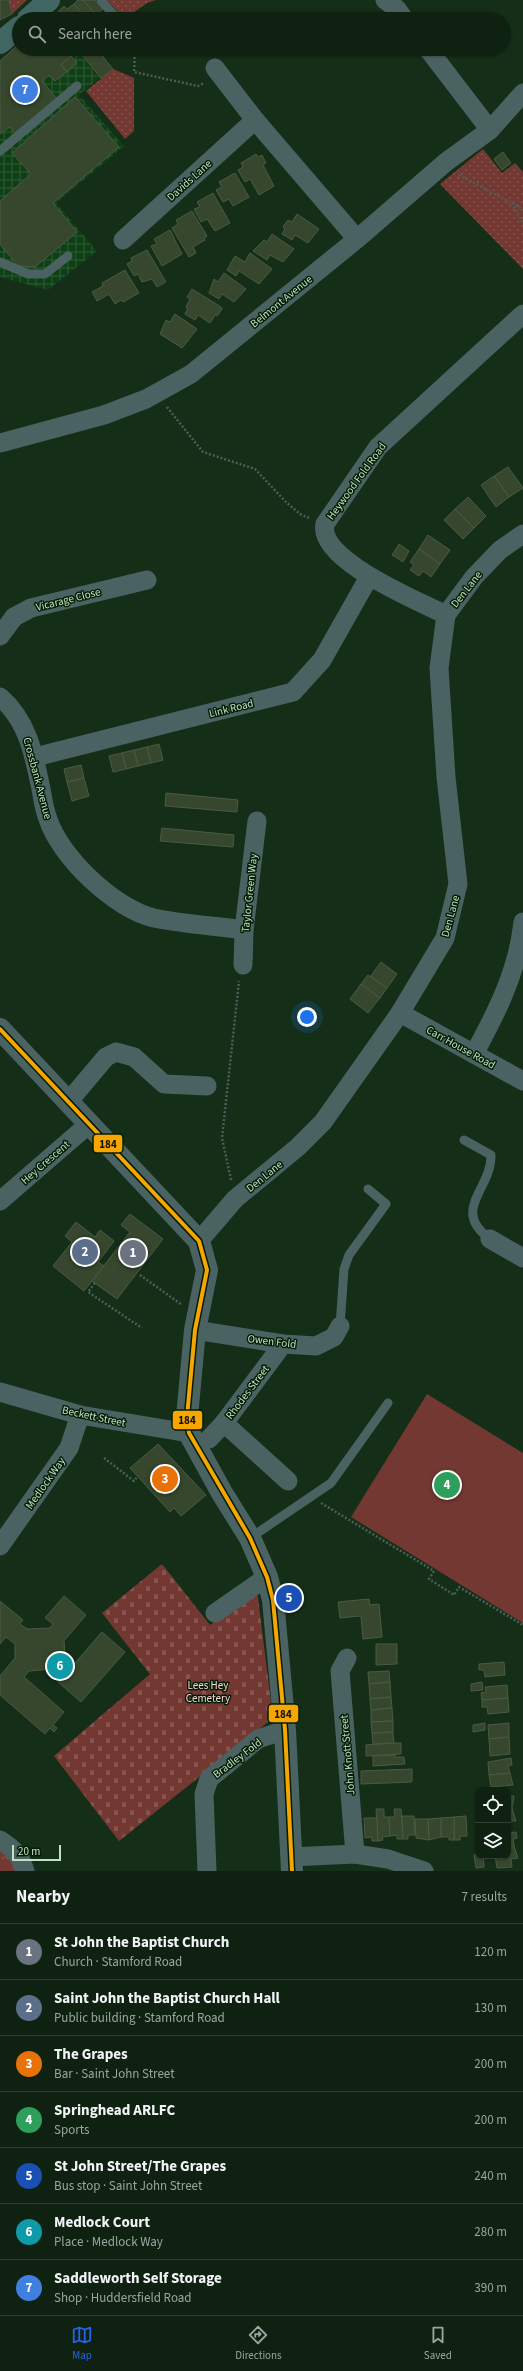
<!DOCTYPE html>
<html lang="en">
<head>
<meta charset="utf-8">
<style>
  body { margin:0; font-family:"Source Sans 3",sans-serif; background:#182a1b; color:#f1f3f6 }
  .controls { position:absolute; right:12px; bottom:12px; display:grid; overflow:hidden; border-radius:8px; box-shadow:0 1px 3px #0004 }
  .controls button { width:36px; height:36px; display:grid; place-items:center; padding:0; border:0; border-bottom:1px solid #2f3f32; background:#0f2212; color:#f1f3f6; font:20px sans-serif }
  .scale { position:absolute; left:12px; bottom:10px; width:49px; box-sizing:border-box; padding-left:4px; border:2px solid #c2e1c3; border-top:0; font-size:11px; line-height:14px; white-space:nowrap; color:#c2e1c3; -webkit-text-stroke:3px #041c06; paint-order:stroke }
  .you { position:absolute; left:307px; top:1017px; width:14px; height:14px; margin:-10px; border:3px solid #fff; border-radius:50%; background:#1a73e8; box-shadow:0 0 0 6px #1a73e833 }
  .badge { display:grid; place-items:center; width:26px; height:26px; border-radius:50%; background:#2563eb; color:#fff; font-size:13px; font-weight:700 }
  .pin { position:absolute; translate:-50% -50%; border:2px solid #fff; box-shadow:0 1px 4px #0006 }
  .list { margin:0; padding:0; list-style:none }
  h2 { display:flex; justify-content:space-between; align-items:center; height:52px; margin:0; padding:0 16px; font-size:17px }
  h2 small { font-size:13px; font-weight:400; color:#9ba49f }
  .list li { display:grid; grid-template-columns:26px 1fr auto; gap:12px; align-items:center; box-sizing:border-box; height:56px; padding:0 16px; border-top:1px solid #2f3f32 }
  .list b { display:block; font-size:15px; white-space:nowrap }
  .list p { margin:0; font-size:13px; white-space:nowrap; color:#9ba49f }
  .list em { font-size:13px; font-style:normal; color:#9ba49f }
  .icon { flex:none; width:22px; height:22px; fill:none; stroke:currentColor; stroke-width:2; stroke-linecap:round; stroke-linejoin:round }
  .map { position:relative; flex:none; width:523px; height:1871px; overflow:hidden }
  .search { position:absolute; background:#0f2212; box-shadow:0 1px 3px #0004; left:12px; right:12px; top:12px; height:44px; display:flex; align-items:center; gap:10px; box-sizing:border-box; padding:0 14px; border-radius:22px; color:#9ba49f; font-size:15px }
  .sheet { height:444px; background:#0f2212 }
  nav { display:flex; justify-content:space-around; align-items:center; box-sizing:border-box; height:56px; border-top:1px solid #2f3f32; background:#0f2212; font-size:11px; color:#9ba49f }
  nav a { display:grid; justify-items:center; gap:2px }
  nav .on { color:#2563eb }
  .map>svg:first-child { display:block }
  .industrial { fill:url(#industrial-grid) }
  .grass { fill:url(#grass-dots) }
  .forest { fill:url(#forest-crowns) }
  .cemetery { fill:url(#cemetery-stones) }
  .park { fill:#743832 }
  .building { fill:#36472d; stroke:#4a5b43 }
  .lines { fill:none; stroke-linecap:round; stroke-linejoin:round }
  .path { stroke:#4a5f59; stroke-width:2.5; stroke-dasharray:2 2; stroke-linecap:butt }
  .service { stroke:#4a6362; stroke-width:9 }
  .minor { stroke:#4a6362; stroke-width:19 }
  .tertiary { stroke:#4a6362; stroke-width:22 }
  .primary { stroke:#416764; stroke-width:22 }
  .bus-1-casing { stroke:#041c06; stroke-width:7 }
  .bus-1 { stroke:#f7a600; stroke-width:4 }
  .labels { text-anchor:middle; stroke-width:3; stroke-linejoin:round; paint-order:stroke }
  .street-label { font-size:11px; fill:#c2e1c3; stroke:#041c06 }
  .park-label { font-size:11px; fill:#f9d8d4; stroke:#041c06 }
  .line-badge { stroke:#041c06; stroke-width:1.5 }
  .pale-badge-label { font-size:11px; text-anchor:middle; font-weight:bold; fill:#111 }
</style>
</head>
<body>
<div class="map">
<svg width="523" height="1871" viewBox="0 0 523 1871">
  <defs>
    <pattern id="industrial-grid" width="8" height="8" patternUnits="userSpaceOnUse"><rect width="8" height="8" fill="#0e3f15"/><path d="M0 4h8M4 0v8" fill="none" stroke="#2f5a35"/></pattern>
    <pattern id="grass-dots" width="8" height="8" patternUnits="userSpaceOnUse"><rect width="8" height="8" fill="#743832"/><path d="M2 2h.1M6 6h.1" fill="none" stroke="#86544e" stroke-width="1.8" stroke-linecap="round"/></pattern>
    <pattern id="forest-crowns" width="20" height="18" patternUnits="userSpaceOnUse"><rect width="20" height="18" fill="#743832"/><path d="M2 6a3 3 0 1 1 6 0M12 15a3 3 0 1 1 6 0" fill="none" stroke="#86544e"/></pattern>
    <pattern id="cemetery-stones" width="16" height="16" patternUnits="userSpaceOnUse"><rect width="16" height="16" fill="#743832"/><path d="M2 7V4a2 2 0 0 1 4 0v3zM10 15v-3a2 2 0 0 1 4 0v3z" fill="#86544e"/></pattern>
  </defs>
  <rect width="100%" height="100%" fill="#142e18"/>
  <path class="industrial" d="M19 44V49H75L100 78 79 95 124 146 56 203 97 251 48 290 0 277V61Z"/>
  <g class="grass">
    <path d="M9 0H27L12 14Z"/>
    <path d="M107 0H156L147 3 124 19Z"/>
    <path d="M113 69 134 78V131L125 139 86 91Z"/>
    <path d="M483 149 502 173 515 163 523 172V269L440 184Z"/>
  </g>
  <path class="forest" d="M0 1845 18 1871H0Z"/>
  <path class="cemetery" d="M162 1564 210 1625 257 1590 273 1718 119 1841 54 1756 150 1674 102 1613Z"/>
  <path class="park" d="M427 1394 523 1453V1623L351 1517Z"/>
  <g class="building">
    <path d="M0 0H9L12 14 0 20Z"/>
    <path d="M78 0H83L96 15 92 19H86L74 4Z"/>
    <path d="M83 0H95L103 9 96 15Z"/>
    <path d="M74 4 86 19H56L60 15 58 12 64 6 67 9Z"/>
    <path d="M19 44V49H75L77 51 61 65 67 72 55 81 49 75 42 81 57 99 16 134 10 127 0 134V61Z"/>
    <path d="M87 49H113L103 57 113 69 101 78 81 54Z"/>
    <path d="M71 56 77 63 67 72 61 65Z"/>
    <path d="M75 97 119 147 53 203 77 232 35 267 18 266 0 244V201L31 174 12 153Z"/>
    <path d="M503 152 511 163 502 170 494 159Z"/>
    <path d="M256 154 258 157 262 155 266 163 263 165 274 186 259 195 250 179 245 182 238 170 243 167 241 163Z"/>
    <path d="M235 173 249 197 233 206 229 199 223 202 216 190 222 187 219 182Z"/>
    <path d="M213 193 230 223 215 231 207 219 201 222 194 209 200 207 197 202Z"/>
    <path d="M192 211 207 236 204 238 205 240 193 247 196 253 189 257 172 228 178 224 176 220Z"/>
    <path d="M297 214 319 229 308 243 295 235 292 240 282 234 285 229 283 227 288 220 292 222Z"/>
    <path d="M170 230 182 254 162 266 151 246 157 244 154 239Z"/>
    <path d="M272 234 294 249 283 262 270 255 267 260 253 251 264 240 267 242Z"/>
    <path d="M147 250 166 282 157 287 152 279 142 282 138 274 134 276 127 264 132 261 131 258Z"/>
    <path d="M250 253 272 269 259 284 239 271 236 276 227 270 235 256 245 262Z"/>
    <path d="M125 270 139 293 123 302 121 300 115 304 109 294 97 301 92 292 103 286 102 283Z"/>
    <path d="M224 273 246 289 234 302 222 294 219 299 209 293 214 279 218 282Z"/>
    <path d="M192 289 221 307 222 309 217 316 215 315 210 323 198 315 195 320 185 314 188 308 186 307 190 299 187 297Z"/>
    <path d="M175 314 197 329 182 348 160 334 166 320 170 322Z"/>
    <path d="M508 467 523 488 509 497 494 476Z"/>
    <path d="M494 476 509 497 496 507 481 485Z"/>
    <path d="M468 497 486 516 474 528 455 509Z"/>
    <path d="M455 509 474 528 463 539 444 520Z"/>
    <path d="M428 535 450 550 440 564 419 549Z"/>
    <path d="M399 544 409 551 403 562 392 555Z"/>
    <path d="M419 549 440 564 431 577 423 571 419 576 410 570 414 565 410 562Z"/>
    <path d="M159 744 163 760 151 763 147 747Z"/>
    <path d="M147 747 151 763 138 766 134 750Z"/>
    <path d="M134 750 138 766 126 769 122 753Z"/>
    <path d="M122 753 126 769 113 772 109 756Z"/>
    <path d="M81 765 84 778 67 782 64 769Z"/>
    <path d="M84 778 89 796 72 801 67 782Z"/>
    <path d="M166 793 238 800 237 812 165 806Z"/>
    <path d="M162 828 234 835 233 847 160 841Z"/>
    <path d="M381 962 397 974 387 988 370 977Z"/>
    <path d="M368 975 387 988 380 998 361 984Z"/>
    <path d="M361 984 380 998 368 1013 350 999Z"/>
    <path d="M130 1214 163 1239 117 1299 92 1281 130 1232 121 1225Z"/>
    <path d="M76 1222 95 1237 100 1230 114 1241 98 1262 104 1266 84 1291 53 1266 72 1242 65 1236Z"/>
    <path d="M158 1444 206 1495 181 1516 174 1508 170 1512 130 1468Z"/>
    <path d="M64 1596 86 1615 64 1641 65 1655 75 1663 102 1632 125 1652 81 1702 58 1682 62 1677 53 1669 29 1671 24 1677 64 1712 53 1725 57 1728 54 1732 50 1728 45 1734 0 1695V1676L15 1658V1644L6 1637 0 1644V1601L23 1620 20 1624 27 1629 50 1628 53 1624 45 1618Z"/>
    <path d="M369 1599 370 1605 379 1604 382 1637 363 1639 361 1616 340 1618 338 1602Z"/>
    <path d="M376 1644H397V1664L376 1665Z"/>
    <path d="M504 1662 505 1675 485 1677 484 1670H479V1664Z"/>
    <path d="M389 1671 390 1682 369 1684 368 1672Z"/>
    <path d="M390 1682 391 1697 370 1699 369 1684Z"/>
    <path d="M482 1682 483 1690 471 1691V1684Z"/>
    <path d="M507 1685 508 1698 482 1700 481 1693 486 1692 485 1687Z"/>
    <path d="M391 1697 392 1708 371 1710 370 1699Z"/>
    <path d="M508 1698 509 1712 488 1714 487 1707H482V1700Z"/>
    <path d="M392 1708 393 1721 371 1722V1710Z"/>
    <path d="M393 1721V1732L372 1733 371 1722Z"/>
    <path d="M485 1723V1730L473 1732V1725Z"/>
    <path d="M509 1723V1737L489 1739 488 1725Z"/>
    <path d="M393 1732 394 1743 373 1744 372 1733Z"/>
    <path d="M509 1737 510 1754 490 1756 489 1739Z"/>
    <path d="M394 1743H401V1754L366 1756V1745Z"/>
    <path d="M395 1755V1757H404L405 1764 373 1766V1756Z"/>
    <path d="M511 1758 512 1765 508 1766 510 1773 489 1775 488 1762Z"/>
    <path d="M412 1769V1782L361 1784V1771Z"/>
    <path d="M510 1773 513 1785 491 1787 489 1775Z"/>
    <path d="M508 1796H514L512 1808 508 1809Z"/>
    <path d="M512 1808 516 1821H508V1809Z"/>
    <path d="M376 1809H384V1817H389L390 1836 382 1837 383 1840 378 1841Z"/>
    <path d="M394 1809H401L403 1839H397V1835L390 1836 389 1817H395Z"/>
    <path d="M402 1816H414L415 1835H408V1839H403Z"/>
    <path d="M466 1816 467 1836H460V1840H454V1817Z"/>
    <path d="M454 1817V1840H449V1837H441V1818Z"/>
    <path d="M364 1818H377L378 1841H372V1837L365 1838Z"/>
    <path d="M441 1818V1837L429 1840 428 1819Z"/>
    <path d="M415 1819H428L429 1840 416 1838Z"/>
    <path d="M516 1832 517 1838 513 1839 514 1846H508V1833Z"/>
    <path d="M508 1846H514L518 1858 511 1859 512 1867 497 1868 495 1856H508Z"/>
    <path d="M478 1854 483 1856 484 1867 476 1868 474 1855Z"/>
  </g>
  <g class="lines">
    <g class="path">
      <path d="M135 49 134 72 198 86 204 83"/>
      <path d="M459 175 523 209"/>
      <path d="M512 203 523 224"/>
      <path d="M167 407 203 452 255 469 286 502 300 514 309 518"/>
      <path d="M231 1180 222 1138 239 981"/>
      <path d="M140 1275 182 1305"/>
      <path d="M95 1283 88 1292 142 1328"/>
      <path d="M104 1458 134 1481 137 1477"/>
      <path d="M321 1503 434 1571 429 1579 454 1595 459 1587 523 1625"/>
    </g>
    <g class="service">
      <path d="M101 0 117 19"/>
      <path d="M0 151 77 86"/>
      <path d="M0 262 28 274H45L68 256"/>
      <path d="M464 1140 491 1155C492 1189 450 1210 490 1239"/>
      <path d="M340 1326 344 1269 349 1255 386 1204 368 1189"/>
      <path d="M250 1538 331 1483 388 1403"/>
    </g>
    <g class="minor">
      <path d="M385 0 397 9 404 19"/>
      <path d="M428 49 490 130"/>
      <path d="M215 68 255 120 357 239"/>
      <path d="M123 240 255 120"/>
      <path d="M0 443 104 415 146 399 191 374 357 239 446 162 490 130 523 93"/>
      <path d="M446 615C419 601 317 560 325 524L378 447 523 314"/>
      <path d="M0 636 14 617 31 608 147 580"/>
      <path d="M0 697C28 721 34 755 41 789 43 799 44 810 48 819 60 857 115 909 154 918 183 924 215 926 244 930"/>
      <path d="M35 757 293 692 322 660 369 577"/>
      <path d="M243 965 244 930 257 821"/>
      <path d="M400 1013 523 1081"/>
      <path d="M474 1054C497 1012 518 970 523 922"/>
      <path d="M68 1102 106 1057 116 1052 134 1057 164 1084 207 1086"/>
      <path d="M0 1201 89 1124"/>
      <path d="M490 1239 523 1258"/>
      <path d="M199 1241 235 1199 298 1147 323 1122 400 1013 445 938 458 884 446 777 439 668 446 615 474 577 500 550 523 534"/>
      <path d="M195 1330 283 1344 316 1346 334 1337 340 1326"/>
      <path d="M0 1392 80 1415 189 1433"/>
      <path d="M224 1423 288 1481"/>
      <path d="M209 1439 224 1423 283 1344"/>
      <path d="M0 1546 69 1448 80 1415"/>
      <path d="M215 1613 267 1577"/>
      <path d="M347 1658 340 1671 355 1854"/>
      <path d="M0 1840C14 1849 20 1855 25 1871"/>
      <path d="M291 1857 355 1854 388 1859 424 1871"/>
      <path d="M207 1871 204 1794 209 1779 258 1739 285 1730"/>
    </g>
    <path class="tertiary" d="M0 1029 199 1241 207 1270 195 1330 187 1417 189 1433 222 1493 250 1538 267 1577 273 1600 285 1730 292 1871"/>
    <g class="primary">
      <path d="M28 19 49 0"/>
      <path d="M0 43 19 27"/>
    </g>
    <defs>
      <path id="bus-1" d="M0 1029 199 1241 207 1270 195 1330 187 1417 189 1433 250 1538 267 1577 273 1600 285 1730 292 1871"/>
    </defs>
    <use href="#bus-1" class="bus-1-casing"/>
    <use href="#bus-1" class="bus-1"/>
  </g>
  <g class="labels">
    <g class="street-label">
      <text transform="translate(189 180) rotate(-42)" y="4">Davids Lane</text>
      <text transform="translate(281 301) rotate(-39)" y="4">Belmont Avenue</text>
      <text transform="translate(356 481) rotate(-54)" y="4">Heywood Fold Road</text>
      <text transform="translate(466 589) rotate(-52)" y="4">Den Lane</text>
      <text transform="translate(68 599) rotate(-14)" y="4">Vicarage Close</text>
      <text transform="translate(231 708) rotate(-14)" y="4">Link Road</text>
      <text transform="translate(38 778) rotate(75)" y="4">Crossbank Avenue</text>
      <text transform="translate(249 893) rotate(-84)" y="4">Taylor Green Way</text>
      <text transform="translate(450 916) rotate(-75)" y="4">Den Lane</text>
      <text transform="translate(461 1047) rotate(29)" y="4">Carr House Road</text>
      <text transform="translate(45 1162) rotate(-41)" y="4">Hey Crescent</text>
      <text transform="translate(264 1176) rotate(-39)" y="4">Den Lane</text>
      <text transform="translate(272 1341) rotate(7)" y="4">Owen Fold</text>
      <text transform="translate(247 1392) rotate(-53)" y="4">Rhodes Street</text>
      <text transform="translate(94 1416) rotate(12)" y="4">Beckett Street</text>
      <text transform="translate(45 1483) rotate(-55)" y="4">Medlock Way</text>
      <text transform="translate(347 1755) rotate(-95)" y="4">John Knott Street</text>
      <text transform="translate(237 1758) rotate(-37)" y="4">Bradley Fold</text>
    </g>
    <g class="park-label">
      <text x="208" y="1689">Lees Hey<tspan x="208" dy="13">Cemetery</tspan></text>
    </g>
  </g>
  <g class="line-badge">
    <rect x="93" y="1134" width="30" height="19" rx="4" fill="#f7a600"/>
    <rect x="172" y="1410" width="31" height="20" rx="4" fill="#f7a600"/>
    <rect x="268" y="1704" width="31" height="19" rx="4" fill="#f7a600"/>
  </g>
  <g class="pale-badge-label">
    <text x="108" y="1148">184</text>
    <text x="187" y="1424">184</text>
    <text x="283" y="1718">184</text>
  </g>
</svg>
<div class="controls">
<button><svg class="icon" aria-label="locate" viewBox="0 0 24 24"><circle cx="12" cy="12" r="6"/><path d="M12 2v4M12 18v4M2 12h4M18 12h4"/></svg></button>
<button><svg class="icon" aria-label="layers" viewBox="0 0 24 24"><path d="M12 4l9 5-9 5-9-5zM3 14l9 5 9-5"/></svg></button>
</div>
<div class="scale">20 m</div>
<div class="you"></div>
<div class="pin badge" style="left:133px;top:1253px;background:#6b7280">1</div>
<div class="pin badge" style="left:85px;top:1252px;background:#5c6f8a">2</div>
<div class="pin badge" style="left:165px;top:1479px;background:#e8710a">3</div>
<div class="pin badge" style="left:447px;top:1485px;background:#2e9e5b">4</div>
<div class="pin badge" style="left:289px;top:1598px;background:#1a4fb4">5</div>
<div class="pin badge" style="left:60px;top:1666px;background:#0f9aa8">6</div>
<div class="pin badge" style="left:25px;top:90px;background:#3f7fe0">7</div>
<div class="search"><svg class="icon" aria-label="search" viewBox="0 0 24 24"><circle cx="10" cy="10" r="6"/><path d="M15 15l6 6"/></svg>Search here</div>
</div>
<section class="sheet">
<h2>Nearby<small>7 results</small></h2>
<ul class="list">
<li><span class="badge" style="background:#6b7280">1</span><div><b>St John the Baptist Church</b><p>Church · Stamford Road</p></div><em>120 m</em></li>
<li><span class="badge" style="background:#5c6f8a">2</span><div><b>Saint John the Baptist Church Hall</b><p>Public building · Stamford Road</p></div><em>130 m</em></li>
<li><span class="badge" style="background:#e8710a">3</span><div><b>The Grapes</b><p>Bar · Saint John Street</p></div><em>200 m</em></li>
<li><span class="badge" style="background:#2e9e5b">4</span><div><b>Springhead ARLFC</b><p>Sports</p></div><em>200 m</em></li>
<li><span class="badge" style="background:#1a4fb4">5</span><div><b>St John Street/The Grapes</b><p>Bus stop · Saint John Street</p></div><em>240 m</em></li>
<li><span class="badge" style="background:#0f9aa8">6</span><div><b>Medlock Court</b><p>Place · Medlock Way</p></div><em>280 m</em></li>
<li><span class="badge" style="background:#3f7fe0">7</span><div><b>Saddleworth Self Storage</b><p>Shop · Huddersfield Road</p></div><em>390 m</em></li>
</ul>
</section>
<nav>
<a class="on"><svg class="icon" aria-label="map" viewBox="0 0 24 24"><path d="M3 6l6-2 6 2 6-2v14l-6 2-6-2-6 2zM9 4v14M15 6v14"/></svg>Map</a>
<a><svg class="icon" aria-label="directions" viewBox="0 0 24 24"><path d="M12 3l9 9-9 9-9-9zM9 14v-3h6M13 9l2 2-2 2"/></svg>Directions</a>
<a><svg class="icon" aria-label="saved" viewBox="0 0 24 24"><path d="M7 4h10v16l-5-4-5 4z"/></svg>Saved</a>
</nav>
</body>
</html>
